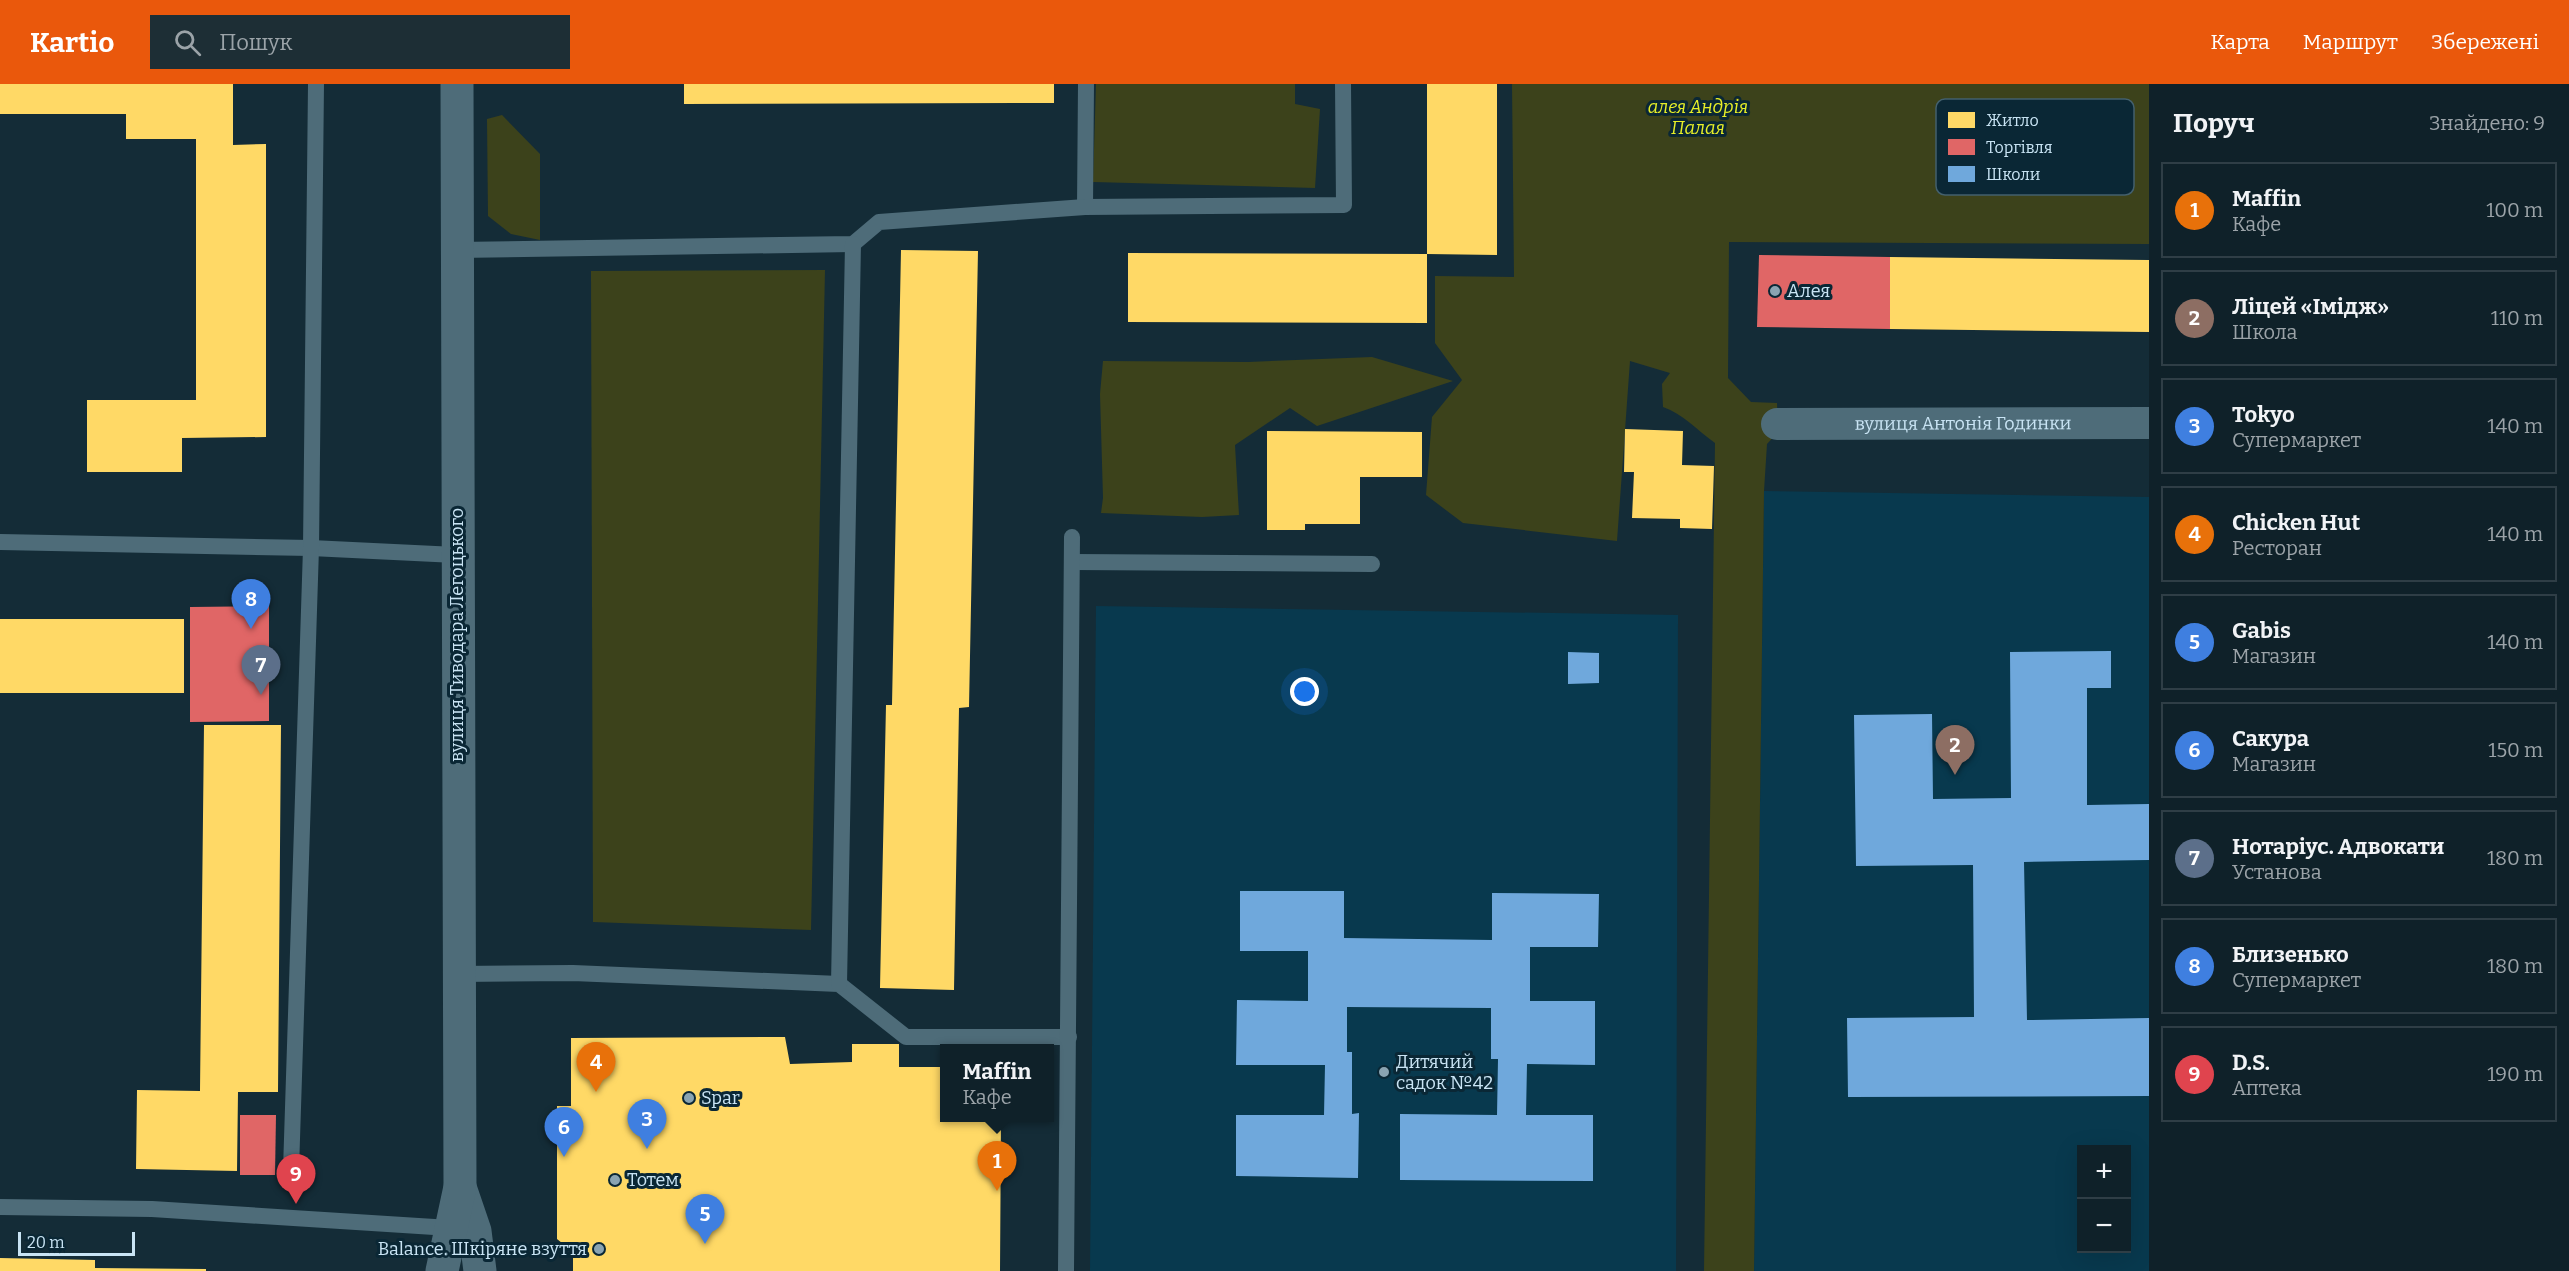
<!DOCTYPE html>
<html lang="uk">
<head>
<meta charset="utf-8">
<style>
  body { margin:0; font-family:Bitter,serif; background:#1d2e35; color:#f1f3f6 }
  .controls { position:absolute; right:18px; bottom:18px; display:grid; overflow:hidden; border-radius:0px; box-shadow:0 6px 24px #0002 }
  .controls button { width:54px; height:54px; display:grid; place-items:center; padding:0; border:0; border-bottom:2px solid #2f3e46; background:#0f2129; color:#f1f3f6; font:30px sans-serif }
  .scale { position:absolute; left:18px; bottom:15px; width:117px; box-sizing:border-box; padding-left:6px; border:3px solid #c9e4f4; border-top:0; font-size:16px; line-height:21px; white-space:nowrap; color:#c9e4f4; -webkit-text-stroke:4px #0a2735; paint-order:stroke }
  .you { position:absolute; left:1305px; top:608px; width:21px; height:21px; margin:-15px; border:4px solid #fff; border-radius:50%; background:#1a73e8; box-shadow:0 0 0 9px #1a73e833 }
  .badge { display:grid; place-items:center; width:39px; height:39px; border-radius:50%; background:#ea580c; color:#fff; font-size:20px; font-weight:700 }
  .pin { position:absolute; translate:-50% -50px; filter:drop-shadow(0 2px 3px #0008) }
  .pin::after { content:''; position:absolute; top:32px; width:21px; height:18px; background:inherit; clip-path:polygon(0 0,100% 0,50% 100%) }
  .popup { position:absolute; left:940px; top:960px; width:114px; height:78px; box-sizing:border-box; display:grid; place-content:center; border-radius:0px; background:#0f2129; filter:drop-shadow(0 2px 4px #0005); font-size:20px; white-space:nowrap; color:#9ba3a8 }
  .popup b { font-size:22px; color:#f1f3f6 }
  .popup::after { content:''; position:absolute; left:50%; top:100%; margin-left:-12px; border:12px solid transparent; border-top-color:#0f2129 }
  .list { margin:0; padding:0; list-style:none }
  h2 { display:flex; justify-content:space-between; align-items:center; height:78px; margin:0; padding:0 24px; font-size:26px }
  h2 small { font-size:20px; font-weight:400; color:#9ba3a8 }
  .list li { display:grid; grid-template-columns:39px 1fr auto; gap:18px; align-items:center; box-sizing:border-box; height:96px; margin:0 12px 12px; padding:0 12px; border:2px solid #2f3e46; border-radius:0px }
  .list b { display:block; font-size:22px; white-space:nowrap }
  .list p { margin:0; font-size:20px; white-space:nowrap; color:#9ba3a8 }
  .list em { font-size:20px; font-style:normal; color:#9ba3a8 }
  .icon { flex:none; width:33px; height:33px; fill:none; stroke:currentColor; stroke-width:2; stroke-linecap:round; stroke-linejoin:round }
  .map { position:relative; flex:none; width:2149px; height:1187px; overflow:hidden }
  header { display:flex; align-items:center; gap:36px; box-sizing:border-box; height:84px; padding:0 30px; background:#ea580c; color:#fff }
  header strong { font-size:28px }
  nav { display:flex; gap:33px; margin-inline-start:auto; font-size:21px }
  .search { width:420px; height:54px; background:#1d2e35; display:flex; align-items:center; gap:15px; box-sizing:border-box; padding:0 21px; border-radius:0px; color:#9ba3a8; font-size:22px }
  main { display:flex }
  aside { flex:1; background:#0f2129 }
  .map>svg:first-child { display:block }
  .built { fill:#08394e; fill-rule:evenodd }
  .green { fill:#3c421b }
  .homes { fill:#ffd966 }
  .shops { fill:#e06666 }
  .schools { fill:#6fa8dc }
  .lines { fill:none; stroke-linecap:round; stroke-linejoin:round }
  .service { stroke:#4e6c79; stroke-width:16 }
  .minor { stroke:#4e6c79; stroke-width:32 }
  .tertiary { stroke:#4e6c79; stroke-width:33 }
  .poi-dot { fill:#8aa4b2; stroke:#0a2735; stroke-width:2 }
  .labels { text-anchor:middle; stroke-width:6; stroke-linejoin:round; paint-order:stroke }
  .park-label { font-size:18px; font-style:italic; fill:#e8f027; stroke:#0a2735 }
  .poi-label { font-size:18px; fill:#c9e4f4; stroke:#0a2735; text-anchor:start }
  .street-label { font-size:18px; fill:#c9e4f4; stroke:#0a2735 }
  .key { fill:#0a2735; stroke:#43606e; stroke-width:1.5 }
  .key-label { font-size:16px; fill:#c9e4f4 }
</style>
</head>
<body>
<header>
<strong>Kartio</strong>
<div class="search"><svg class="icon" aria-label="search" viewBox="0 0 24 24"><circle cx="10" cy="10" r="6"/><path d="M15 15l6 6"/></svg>Пошук</div>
<nav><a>Карта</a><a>Маршрут</a><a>Збережені</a></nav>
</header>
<main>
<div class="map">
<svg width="2149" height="1187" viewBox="0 0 2149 1187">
  <rect width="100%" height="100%" fill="#142c37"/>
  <g class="built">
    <path d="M1764 407 2149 413V1187H1754ZM2082 1066H2126V1164H2082Z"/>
    <path d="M1096 522 1678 531 1676 1187H1090Z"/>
  </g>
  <g class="green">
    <path d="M1096 0H1295V20L1320 25 1315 104 1093 98Z"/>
    <path d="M1512 0H2149V160L1729 158 1728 294 1751 318 1777 319 1778 348 1767 360 1764 407 1754 1187H1704L1715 359C1697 346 1683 330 1663 323L1662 300 1670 289 1630 277 1617 457 1463 439 1426 411 1432 333 1462 296 1435 259V192L1514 193Z"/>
    <path d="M502 31 540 70V156L511 150 488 132 487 35Z"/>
    <path d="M825 186 811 846 593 838 591 187Z"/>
    <path d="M1372 273 1453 297 1317 342 1290 324 1235 361 1239 431 1202 433 1101 429 1103 414 1100 310 1103 277 1248 278Z"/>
  </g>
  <g class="homes">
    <path d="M0 0H233V61L266 60V353L182 354V388H87V316H196V55H126V30H0Z"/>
    <path d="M684 0H1054V19L684 20Z"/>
    <path d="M1427 0H1497V171L1427 170Z"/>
    <path d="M901 166 978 167 969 623 959 624 954 906 880 904 886 621H892Z"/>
    <path d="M1128 169 1427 170V239L1128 238Z"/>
    <path d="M1890 173 2149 176V248L1890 245Z"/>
    <path d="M1625 345 1683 347 1682 381 1714 382 1712 445 1680 444V435L1632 434 1634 388H1624Z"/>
    <path d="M1267 347 1422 348V393H1360V440H1305V446H1267Z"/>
    <rect x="0" y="535" width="184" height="74"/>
    <path d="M204 641H281L278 1008H238L237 1087 136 1085 137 1006 200 1007Z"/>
    <path d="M785 953 790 980 852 978V960H899V983H944V1034H1001L1000 1187H573V1168L557 1155V1022H571V954Z"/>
    <path d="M0 1174 95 1176V1184L206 1185V1187H0Z"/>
  </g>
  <g class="shops">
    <path d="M1759 171 1890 173V245L1757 243Z"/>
    <path d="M269 522V637L190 638V523Z"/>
    <path d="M240 1031H276L275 1091H240Z"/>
  </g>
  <g class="schools">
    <path d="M2111 567V604H2087V721L2149 720V776L2024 778 2027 936 2149 934V1012L1848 1013 1847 934 1974 933 1973 781 1856 782 1854 631 1932 630 1933 715 2011 714 2010 568Z"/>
    <path d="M1568 568 1599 569V599L1568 600Z"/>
    <path d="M1240 807H1344V854L1492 856V809L1599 810 1598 863H1530V917H1595V981L1527 980 1526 1031H1593V1097L1400 1096V1030L1497 1031 1498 975H1491V924L1347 923V968H1352V1030L1359 1029 1358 1094 1236 1092V1031H1324L1325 981H1236L1237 916 1308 917V867H1240Z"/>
  </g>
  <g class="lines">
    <g class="service">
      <path d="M1085 123 1086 0"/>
      <path d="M456 166 853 160 879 138 1085 123 1344 121 1343 0"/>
      <path d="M0 458 311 464 456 471"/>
      <path d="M1073 478 1372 480"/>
      <path d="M458 890 573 889 839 900 906 953H1069"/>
      <path d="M839 900 853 160"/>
      <path d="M291 1086 311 464 316 0"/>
      <path d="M0 1123 152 1125 450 1144"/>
      <path d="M1066 1187 1072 453"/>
    </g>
    <path class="minor" id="s1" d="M1777 340 2149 339"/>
    <g class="tertiary">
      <path d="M460 1103 475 1147 480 1187"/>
      <path d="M442 1187 460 1103 457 0"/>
    </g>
  </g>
  <g class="poi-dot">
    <circle cx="1775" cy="207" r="6"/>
    <circle cx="1384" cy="988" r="6"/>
    <circle cx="689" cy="1014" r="6"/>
    <circle cx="615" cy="1096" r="6"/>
    <circle cx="599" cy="1165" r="6"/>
  </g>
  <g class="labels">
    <g class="park-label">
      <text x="1698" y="29">алея Андрія<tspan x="1698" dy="21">Палая</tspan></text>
    </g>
    <g class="poi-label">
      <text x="1787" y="213">Алея</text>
      <text x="1396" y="984">Дитячий<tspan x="1396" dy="21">садок №42</tspan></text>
      <text x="701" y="1020">Spar</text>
      <text x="627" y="1102">Тотем</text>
      <text x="587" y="1171" text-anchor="end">Balance. Шкіряне взуття</text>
    </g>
    <g class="street-label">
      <text dy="6" stroke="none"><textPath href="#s1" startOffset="186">вулиця Антонія Годинки</textPath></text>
      <text transform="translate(457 551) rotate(-90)" y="6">вулиця Тиводара Легоцького</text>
    </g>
  </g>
  <rect x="1936" y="15" width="198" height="96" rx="9" class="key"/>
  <rect x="1948" y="28" width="27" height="16" fill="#ffd966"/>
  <rect x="1948" y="55" width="27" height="16" fill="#e06666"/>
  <rect x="1948" y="82" width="27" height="16" fill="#6fa8dc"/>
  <g class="key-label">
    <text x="1986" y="42">Житло</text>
    <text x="1986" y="69">Торгівля</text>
    <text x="1986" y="96">Школи</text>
  </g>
</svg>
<div class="controls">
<button>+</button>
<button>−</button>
</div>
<div class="scale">20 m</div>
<div class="you"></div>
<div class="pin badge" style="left:997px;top:1107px;background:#e8710a">1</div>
<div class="popup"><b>Maffin</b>Кафе</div>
<div class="pin badge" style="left:1955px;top:691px;background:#8d6e63">2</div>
<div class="pin badge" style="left:647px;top:1065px;background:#3f7fe0">3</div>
<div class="pin badge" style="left:596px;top:1008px;background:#e8710a">4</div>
<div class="pin badge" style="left:705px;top:1160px;background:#3f7fe0">5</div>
<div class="pin badge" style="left:564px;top:1073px;background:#3f7fe0">6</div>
<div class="pin badge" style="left:261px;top:611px;background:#5c6f8a">7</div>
<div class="pin badge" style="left:251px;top:545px;background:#3f7fe0">8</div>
<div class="pin badge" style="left:296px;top:1120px;background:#e0444e">9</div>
</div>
<aside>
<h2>Поруч<small>Знайдено: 9</small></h2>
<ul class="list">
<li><span class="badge" style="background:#e8710a">1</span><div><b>Maffin</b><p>Кафе</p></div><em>100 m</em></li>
<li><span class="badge" style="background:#8d6e63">2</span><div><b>Ліцей «Імідж»</b><p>Школа</p></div><em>110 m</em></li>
<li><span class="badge" style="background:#3f7fe0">3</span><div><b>Tokyo</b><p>Супермаркет</p></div><em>140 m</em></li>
<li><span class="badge" style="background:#e8710a">4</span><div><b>Chicken Hut</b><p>Ресторан</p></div><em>140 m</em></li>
<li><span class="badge" style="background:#3f7fe0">5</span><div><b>Gabis</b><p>Магазин</p></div><em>140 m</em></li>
<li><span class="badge" style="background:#3f7fe0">6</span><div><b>Сакура</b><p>Магазин</p></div><em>150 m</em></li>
<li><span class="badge" style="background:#5c6f8a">7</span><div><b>Нотаріус. Адвокати</b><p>Установа</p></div><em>180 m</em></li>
<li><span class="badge" style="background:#3f7fe0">8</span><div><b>Близенько</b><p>Супермаркет</p></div><em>180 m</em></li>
<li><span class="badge" style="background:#e0444e">9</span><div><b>D.S.</b><p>Аптека</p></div><em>190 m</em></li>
</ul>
</aside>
</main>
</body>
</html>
